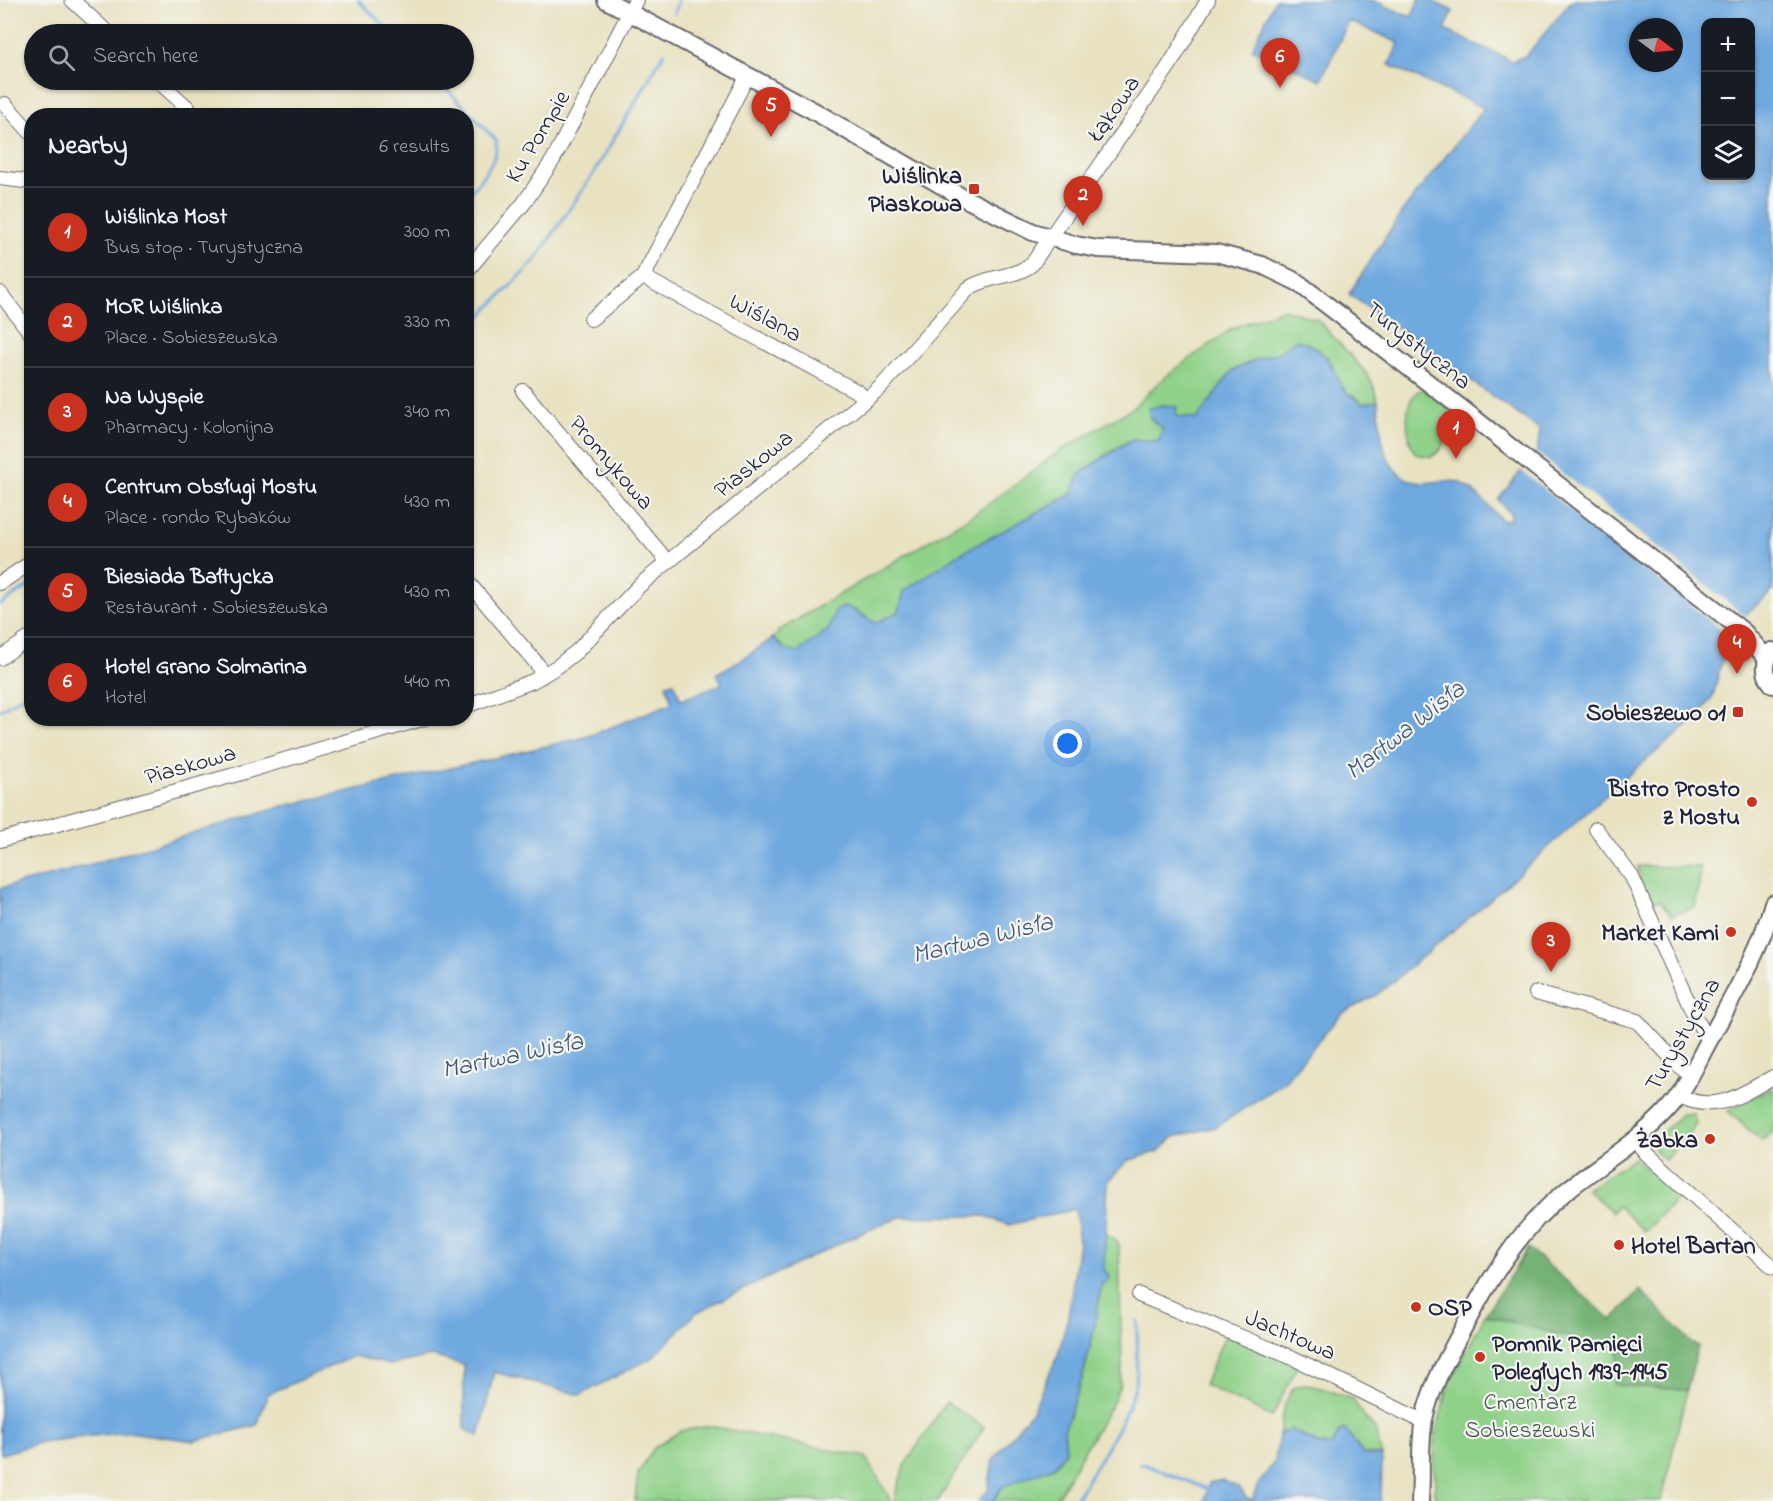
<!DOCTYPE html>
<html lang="en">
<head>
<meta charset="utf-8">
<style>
  body { margin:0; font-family:"Indie Flower",sans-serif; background:#242831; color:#f1f3f6 }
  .controls { position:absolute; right:18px; top:18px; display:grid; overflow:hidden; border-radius:12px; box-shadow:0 2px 4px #0004 }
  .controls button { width:54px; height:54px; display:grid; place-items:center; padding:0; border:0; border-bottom:2px solid #363941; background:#171b24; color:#f1f3f6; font:30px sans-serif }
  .compass { position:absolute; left:1629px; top:18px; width:54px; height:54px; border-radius:50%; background:#171b24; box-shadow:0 2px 4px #0004; rotate:106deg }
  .you { position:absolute; left:1068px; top:744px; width:21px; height:21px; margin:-15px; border:4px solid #fff; border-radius:50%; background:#1a73e8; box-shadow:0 0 0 9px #1a73e833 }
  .badge { display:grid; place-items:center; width:39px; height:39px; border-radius:50%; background:#c8321e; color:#fff; font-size:20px; font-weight:700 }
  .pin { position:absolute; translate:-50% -50px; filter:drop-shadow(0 2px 3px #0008) }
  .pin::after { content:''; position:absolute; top:32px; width:21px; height:18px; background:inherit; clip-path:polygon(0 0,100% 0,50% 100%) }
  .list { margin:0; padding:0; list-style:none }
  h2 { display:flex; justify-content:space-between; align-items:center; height:78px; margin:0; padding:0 24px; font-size:26px }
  h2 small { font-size:20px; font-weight:400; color:#9ea1a6 }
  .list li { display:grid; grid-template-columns:39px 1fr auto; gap:18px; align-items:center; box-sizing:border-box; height:90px; padding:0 24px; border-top:2px solid #363941 }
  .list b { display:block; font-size:22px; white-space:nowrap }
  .list p { margin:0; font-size:20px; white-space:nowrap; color:#9ea1a6 }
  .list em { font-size:20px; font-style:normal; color:#9ea1a6 }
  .icon { flex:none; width:33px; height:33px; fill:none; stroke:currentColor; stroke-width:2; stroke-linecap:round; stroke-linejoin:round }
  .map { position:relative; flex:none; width:1773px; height:1501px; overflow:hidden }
  .search { position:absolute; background:#171b24; box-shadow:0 2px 4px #0004; left:24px; top:24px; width:450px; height:66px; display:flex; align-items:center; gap:15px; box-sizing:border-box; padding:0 21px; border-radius:33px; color:#9ea1a6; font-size:22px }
  .panel { position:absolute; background:#171b24; box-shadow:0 2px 4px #0004; left:24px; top:108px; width:450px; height:618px; border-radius:24px }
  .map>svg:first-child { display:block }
  .green { fill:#90d189; stroke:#597a62; stroke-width:1.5 }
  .forest { fill:#74b375; stroke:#4b6a58; stroke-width:1.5 }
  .water { fill:#6fa9df; stroke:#48668d; stroke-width:1.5; fill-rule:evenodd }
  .pier { fill:#e8e2c1 }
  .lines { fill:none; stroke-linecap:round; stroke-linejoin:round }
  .stream { stroke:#6fa9df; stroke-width:3 }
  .minor-casing { stroke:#67656a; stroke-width:16 }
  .major-casing { stroke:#67656a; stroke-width:20 }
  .minor { stroke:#fff; stroke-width:14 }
  .major { stroke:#fff; stroke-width:16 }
  .poi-dot { fill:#c8321e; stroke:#f6f6f2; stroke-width:2 }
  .labels { text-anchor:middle; stroke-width:4.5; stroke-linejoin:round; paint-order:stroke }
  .street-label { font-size:24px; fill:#22223b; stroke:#f6f6f2 }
  .poi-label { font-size:24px; font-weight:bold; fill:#22223b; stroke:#f6f6f2; text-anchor:end }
  .park-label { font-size:24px; fill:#435752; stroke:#f6f6f2 }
  .water-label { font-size:26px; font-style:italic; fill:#41587d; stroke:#f6f6f2 }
</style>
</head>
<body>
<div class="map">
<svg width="1773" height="1501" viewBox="0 0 1773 1501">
  <rect width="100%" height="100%" fill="#f6f6f2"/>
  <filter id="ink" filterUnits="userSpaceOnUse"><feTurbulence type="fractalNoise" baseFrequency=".0167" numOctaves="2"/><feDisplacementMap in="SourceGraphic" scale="12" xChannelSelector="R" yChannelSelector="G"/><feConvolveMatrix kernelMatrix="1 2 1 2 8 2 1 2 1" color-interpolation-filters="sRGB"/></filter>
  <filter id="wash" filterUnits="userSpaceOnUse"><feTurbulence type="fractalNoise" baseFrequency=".008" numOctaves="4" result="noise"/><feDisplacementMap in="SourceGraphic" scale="24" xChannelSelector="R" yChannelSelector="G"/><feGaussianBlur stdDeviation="1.35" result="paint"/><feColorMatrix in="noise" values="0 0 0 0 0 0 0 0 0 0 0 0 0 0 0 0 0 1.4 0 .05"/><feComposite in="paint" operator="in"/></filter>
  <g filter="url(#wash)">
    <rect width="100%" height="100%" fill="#e8e2c1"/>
    <g class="green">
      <path d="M1283 309 1317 319 1362 368 1372 382 1378 401 1363 404 1353 395 1347 393 1339 382 1329 358 1296 340 1278 353 1257 359 1232 371 1197 419 1175 416 1177 407 1150 418 1163 429 1159 441 1132 439 1110 452 1080 474 1071 495 1033 514 899 612 875 623 854 609 835 611 829 629 798 652 785 649 773 638 777 635 778 631 971 516 997 498 1058 452 1133 408 1158 383 1181 365 1233 328Z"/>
      <path d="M1424 389C1431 395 1441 400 1446 407 1456 421 1445 451 1431 457L1416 454C1405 440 1401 393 1424 389Z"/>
      <path d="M1638 866 1700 867V878L1695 907 1672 915 1659 900 1648 905 1640 884Z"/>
      <path d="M1773 1087V1132L1761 1141 1728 1111Z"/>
      <path d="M1693 1113 1696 1123 1691 1131 1665 1160 1654 1150 1652 1142 1682 1114Z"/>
      <path d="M1634 1158 1680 1195 1645 1232 1618 1206 1612 1212 1587 1189Z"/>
      <path d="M1105 1232 1119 1244 1122 1368 1120 1385 1114 1400 1055 1501H993L1002 1487 1054 1467 1066 1451 1064 1430 1084 1372 1093 1334 1104 1270Z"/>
      <path d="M1485 1315 1619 1350 1614 1385 1687 1390 1661 1501H1435L1434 1440 1448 1387Z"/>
      <path d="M1226 1333 1298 1365 1272 1417 1204 1385Z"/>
      <path d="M1305 1385C1325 1386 1334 1394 1353 1399L1360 1411 1375 1429 1382 1456 1363 1454 1345 1429 1339 1432 1332 1446 1319 1445 1290 1429 1279 1435 1285 1404 1293 1388Z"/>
      <path d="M946 1402 984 1427 938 1501H894L904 1466Z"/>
      <path d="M710 1426 866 1457 891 1501H635L638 1473 654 1448 680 1431Z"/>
    </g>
    <path class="forest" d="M1528 1248 1612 1320 1640 1290 1692 1343 1698 1346 1687 1390 1614 1385 1619 1350 1485 1315Z"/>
    <g class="water">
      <path d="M1275 0H1372L1411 17 1419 0H1430L1453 11 1445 30 1512 61 1526 56 1572 0H1773V591L1746 614 1728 636 1713 697 1701 712 1702 714 1633 771 1476 912 1378 994 1341 1014 1284 1082 1216 1127 1174 1137 1159 1151 1127 1161 1108 1181 1104 1270 1109 1275 1107 1282 1102 1283 1093 1334 1084 1372 1064 1430 1066 1451 1054 1467 1002 1487 993 1501H979L988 1490 993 1460 1032 1411 1058 1355 1068 1317 1079 1242 1075 1209 1009 1225 985 1216 900 1217 855 1236 697 1312 652 1358 580 1395 494 1372 479 1436 464 1429V1365L431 1356 390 1365 354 1356 268 1394 257 1425 194 1441 128 1432 41 1442 3 1454H0V888L68 871 284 806 586 737 672 703 666 684 674 682 681 700 722 684 717 673 741 660 773 638 785 649 798 652 829 629 835 611 846 606 875 623 899 612 904 591 961 553 1071 495 1080 474 1132 439 1159 441 1163 429 1150 418 1149 408 1164 405 1177 407 1176 416 1197 419 1232 371 1257 359 1278 353 1296 340C1320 346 1327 355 1337 377 1339 382 1343 390 1347 393 1352 397 1358 399 1363 404L1378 401C1380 430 1381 474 1416 482 1429 485 1445 478 1458 482 1474 487 1491 510 1503 521L1510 519V513L1498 500 1537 451 1540 430 1349 294 1402 212 1484 108 1389 65 1399 43 1349 21 1321 80 1252 49ZM1706 22H1750V176H1706ZM1638 27H1674V63H1638Z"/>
      <path d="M1290 1429 1319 1445 1332 1446 1339 1432 1345 1429 1363 1454 1382 1456 1381 1501H1204L1209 1483 1222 1480 1240 1488 1246 1498 1253 1499 1257 1486 1275 1461 1279 1435Z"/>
    </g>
    <path class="pier" d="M1534 451 1747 617 1731 637 1519 469Z"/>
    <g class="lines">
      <g class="stream">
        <path d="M358 0 393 34"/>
        <path d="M674 13 678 0"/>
        <path d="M438 80 496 140C500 161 478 181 466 198"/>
        <path d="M466 331 534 262 595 171 664 53"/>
        <path d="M0 605 32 584"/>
        <path d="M0 710 32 690"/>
        <path d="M1140 1463 1208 1489"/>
        <path d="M1075 1501C1093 1468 1127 1421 1135 1385 1139 1364 1137 1341 1137 1320"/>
      </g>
    </g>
  </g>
  <g filter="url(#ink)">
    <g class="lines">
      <defs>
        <g id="minor">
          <path d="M72 0 109 34"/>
          <path d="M747 77 643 277 858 392 866 400"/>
          <path d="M157 80 188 108 187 116"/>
          <path d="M5 104 32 134"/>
          <path d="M0 178 32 182"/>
          <path d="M466 272 524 203 553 160 636 0"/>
          <path d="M0 293 32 335"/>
          <path d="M591 319 643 277"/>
          <path d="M523 391 668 562"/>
          <path d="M466 580 538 665 542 676"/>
          <path d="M0 583 32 562"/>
          <path d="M0 658 32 636"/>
          <path d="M466 706 533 681 558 666 577 651 640 585 881 387 969 288C989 275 1015 278 1032 264L1169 66 1208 0"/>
          <path d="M1596 829 1632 877 1693 1013 1704 1033 1711 1037"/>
          <path d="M0 840 234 775 425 718"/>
          <path d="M1536 993 1637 1021 1680 1067 1691 1074"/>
          <path d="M1678 1095C1714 1115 1741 1095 1773 1077"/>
          <path d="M1635 1139 1646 1153 1773 1267"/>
          <path d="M1139 1295 1293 1358 1416 1418 1424 1419"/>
        </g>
        <g id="major">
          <path d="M606 0 812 110 960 196 1033 232 1076 245 1098 249 1216 253 1262 265 1297 282 1465 411 1744 632 1767 659"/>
          <path d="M1772 651C1764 662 1763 674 1773 685"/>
          <path d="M1420 1501C1422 1474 1419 1446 1424 1419 1430 1390 1445 1362 1459 1336 1487 1283 1518 1230 1566 1191 1600 1164 1639 1141 1668 1109 1684 1091 1695 1067 1706 1046 1730 1001 1760 953 1773 903"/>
        </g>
      </defs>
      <use href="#minor" class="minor-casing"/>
      <use href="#major" class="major-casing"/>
      <use href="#minor" class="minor"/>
      <use href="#major" class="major"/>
    </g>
  </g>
  <g class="poi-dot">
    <rect x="968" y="183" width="12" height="12" rx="3"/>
    <rect x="1732" y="706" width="12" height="12" rx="3"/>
    <circle cx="1752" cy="802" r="6"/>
    <circle cx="1731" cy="932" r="6"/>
    <circle cx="1710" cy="1139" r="6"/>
    <circle cx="1619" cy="1245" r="6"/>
    <circle cx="1416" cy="1307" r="6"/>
    <circle cx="1480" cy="1357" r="6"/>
  </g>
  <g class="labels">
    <g class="street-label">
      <text transform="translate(1113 108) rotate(-56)" y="8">Łąkowa</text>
      <text transform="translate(537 136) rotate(-59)" y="8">Ku Pompie</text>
      <text transform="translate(766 317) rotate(28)" y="8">Wiślana</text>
      <text transform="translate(1419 345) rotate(38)" y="8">Turystyczna</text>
      <text transform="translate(612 462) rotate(49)" y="8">Promykowa</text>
      <text transform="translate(753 463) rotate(-39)" y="8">Piaskowa</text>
      <text transform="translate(190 764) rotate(-16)" y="8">Piaskowa</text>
      <text transform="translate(1682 1034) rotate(-60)" y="8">Turystyczna</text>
      <text transform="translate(1291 1334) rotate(23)" y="8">Jachtowa</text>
    </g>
    <g class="poi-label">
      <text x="962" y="183">Wiślinka<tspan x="962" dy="28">Piaskowa</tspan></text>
      <text x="1726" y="720">Sobieszewo 01</text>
      <text x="1740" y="796">Bistro Prosto<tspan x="1740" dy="28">z Mostu</tspan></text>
      <text x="1719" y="940">Market Kami</text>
      <text x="1698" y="1147">Żabka</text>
      <text x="1631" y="1253" text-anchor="start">Hotel Bartan</text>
      <text x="1428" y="1315" text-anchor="start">OSP</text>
      <text x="1492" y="1351" text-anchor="start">Pomnik Pamięci<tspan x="1492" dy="28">Poległych 1939-1945</tspan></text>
    </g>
    <g class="park-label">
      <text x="1530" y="1409">Cmentarz<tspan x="1530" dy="28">Sobieszewski</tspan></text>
    </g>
    <g class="water-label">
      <text transform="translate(1404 729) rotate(-38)" y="9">Martwa Wisła</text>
      <text transform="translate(982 937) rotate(-14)" y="9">Martwa Wisła</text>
      <text transform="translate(512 1054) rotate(-12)" y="9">Martwa Wisła</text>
    </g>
  </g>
</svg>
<div class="controls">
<button>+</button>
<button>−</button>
<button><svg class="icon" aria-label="layers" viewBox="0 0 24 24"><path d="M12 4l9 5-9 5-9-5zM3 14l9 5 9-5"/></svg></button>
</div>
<svg class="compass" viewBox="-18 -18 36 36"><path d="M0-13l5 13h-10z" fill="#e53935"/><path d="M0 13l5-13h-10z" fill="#9ea1a6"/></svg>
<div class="you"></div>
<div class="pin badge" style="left:1456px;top:459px">1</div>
<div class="pin badge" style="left:1083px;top:226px">2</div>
<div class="pin badge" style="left:1551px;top:972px">3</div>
<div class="pin badge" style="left:1737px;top:674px">4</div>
<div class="pin badge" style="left:771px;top:137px">5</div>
<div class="pin badge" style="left:1280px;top:88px">6</div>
<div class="search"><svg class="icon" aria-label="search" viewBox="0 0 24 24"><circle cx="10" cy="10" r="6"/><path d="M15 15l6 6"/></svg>Search here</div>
<section class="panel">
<h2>Nearby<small>6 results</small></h2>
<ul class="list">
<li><span class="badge">1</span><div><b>Wiślinka Most</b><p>Bus stop · Turystyczna</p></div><em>300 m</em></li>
<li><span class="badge">2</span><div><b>MOR Wiślinka</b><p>Place · Sobieszewska</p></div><em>330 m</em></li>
<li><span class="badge">3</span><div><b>Na Wyspie</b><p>Pharmacy · Kolonijna</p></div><em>340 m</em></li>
<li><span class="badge">4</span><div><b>Centrum Obsługi Mostu</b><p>Place · rondo Rybaków</p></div><em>430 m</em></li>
<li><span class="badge">5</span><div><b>Biesiada Bałtycka</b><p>Restaurant · Sobieszewska</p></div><em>430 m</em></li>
<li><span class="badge">6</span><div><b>Hotel Grano Solmarina</b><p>Hotel</p></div><em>440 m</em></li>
</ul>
</section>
</div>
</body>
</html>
